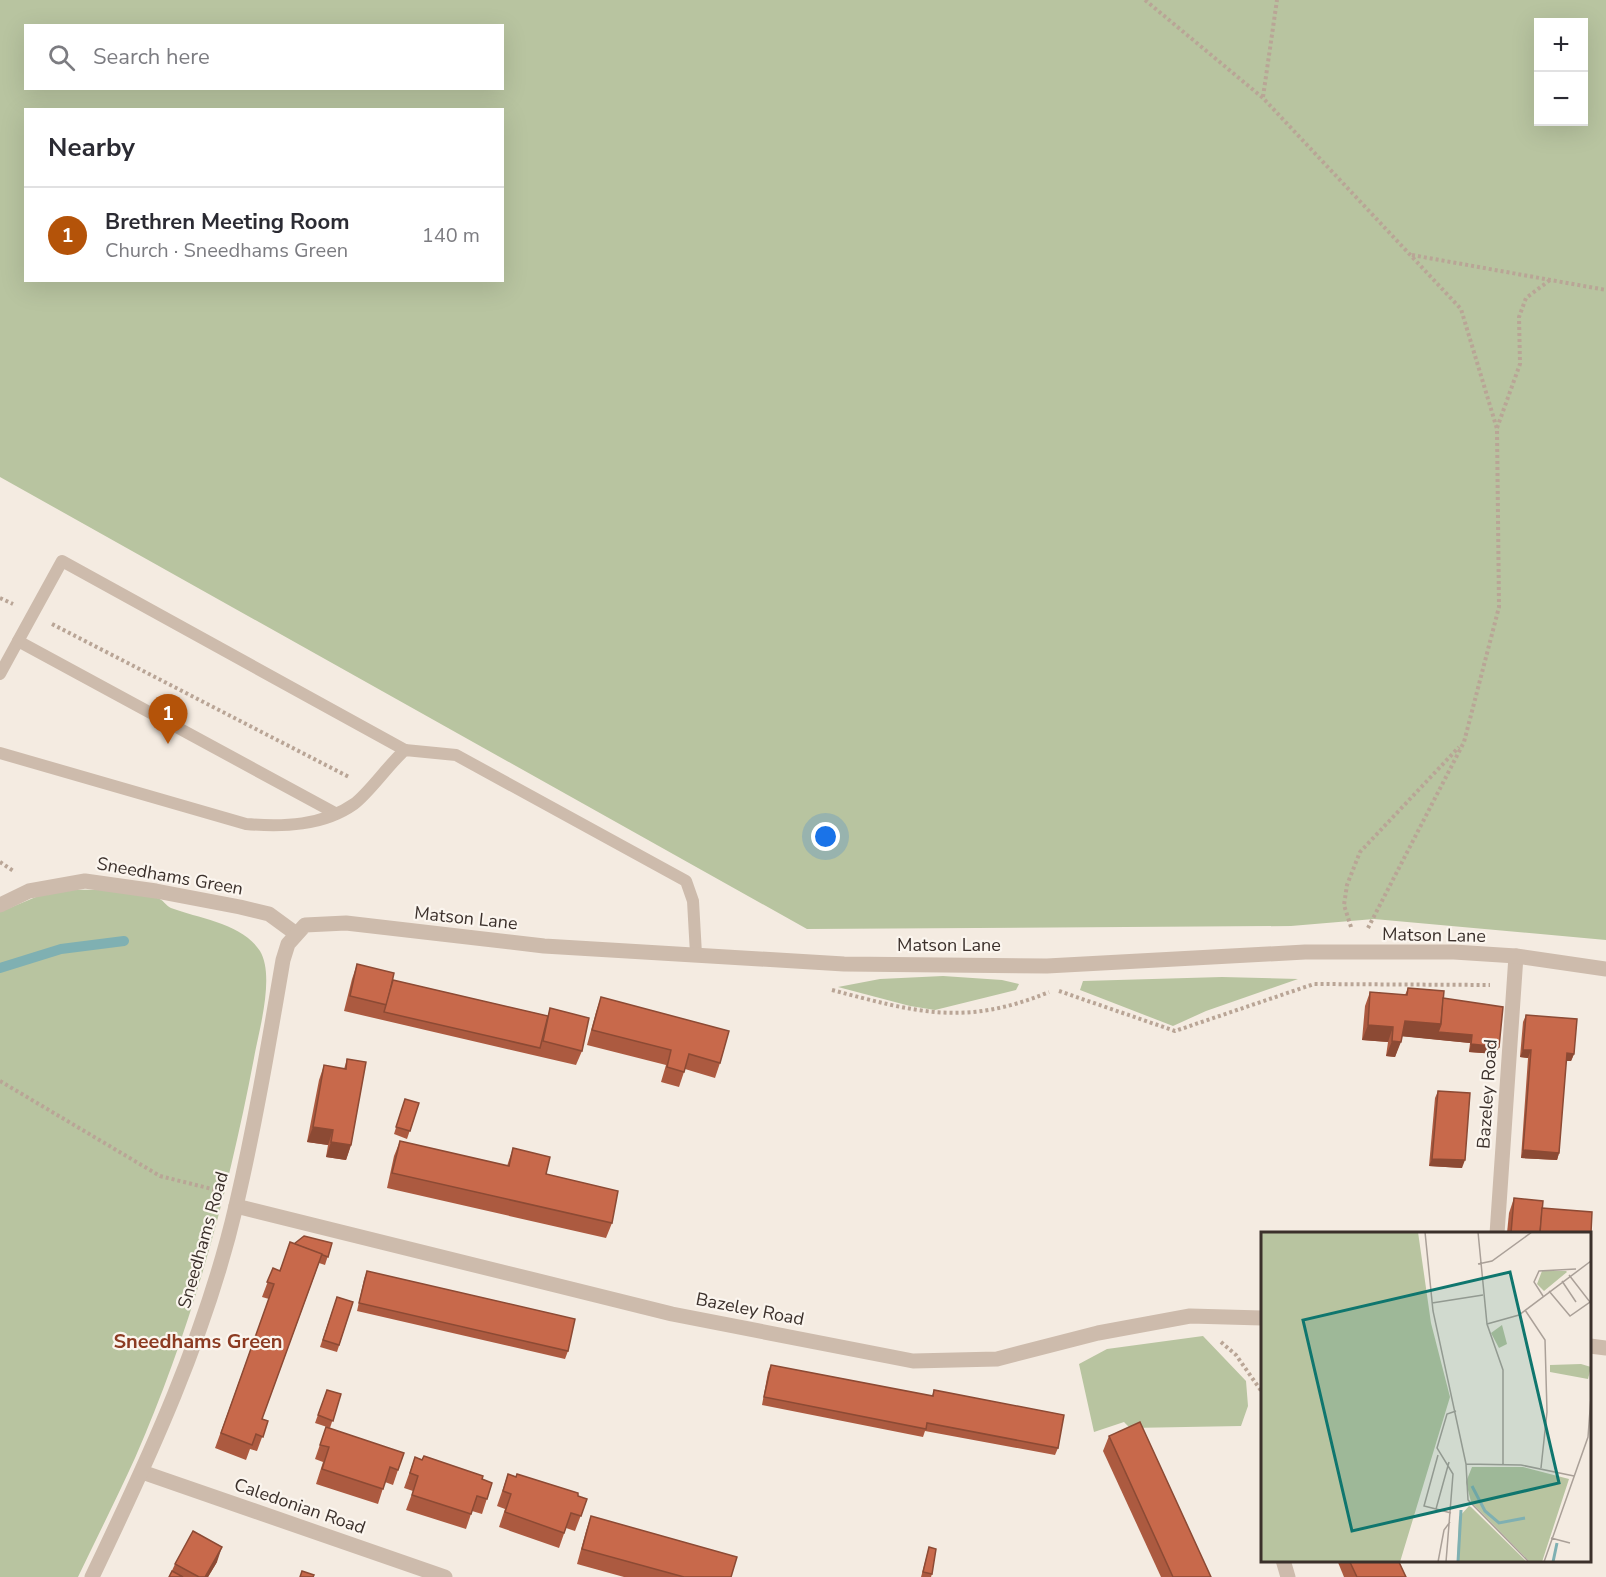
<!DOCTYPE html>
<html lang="en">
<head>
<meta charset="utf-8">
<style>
  body { margin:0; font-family:"Nunito Sans",sans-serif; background:#f7f7f7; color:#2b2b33 }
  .controls { position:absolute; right:18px; top:18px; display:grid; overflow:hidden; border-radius:0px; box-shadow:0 6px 24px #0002 }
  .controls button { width:54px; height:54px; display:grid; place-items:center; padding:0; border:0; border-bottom:2px solid #e1e1e2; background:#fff; color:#2b2b33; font:30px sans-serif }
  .you { position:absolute; left:826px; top:837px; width:21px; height:21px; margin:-15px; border:4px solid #fff; border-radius:50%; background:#1a73e8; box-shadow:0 0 0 9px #1a73e833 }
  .badge { display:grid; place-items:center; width:39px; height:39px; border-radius:50%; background:#b45309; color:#fff; font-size:20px; font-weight:700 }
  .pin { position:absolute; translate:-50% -50px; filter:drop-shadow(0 2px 3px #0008) }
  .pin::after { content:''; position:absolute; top:32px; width:21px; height:18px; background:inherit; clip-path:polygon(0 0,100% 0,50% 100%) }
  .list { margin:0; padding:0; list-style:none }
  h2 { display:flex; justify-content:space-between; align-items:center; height:78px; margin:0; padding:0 24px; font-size:26px }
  h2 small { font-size:20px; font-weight:400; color:#7c7c81 }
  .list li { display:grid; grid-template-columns:39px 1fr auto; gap:18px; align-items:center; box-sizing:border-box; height:96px; padding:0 24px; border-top:2px solid #e1e1e2 }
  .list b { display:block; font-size:22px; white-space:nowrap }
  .list p { margin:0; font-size:20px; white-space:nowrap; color:#7c7c81 }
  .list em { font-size:20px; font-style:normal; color:#7c7c81 }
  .icon { flex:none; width:33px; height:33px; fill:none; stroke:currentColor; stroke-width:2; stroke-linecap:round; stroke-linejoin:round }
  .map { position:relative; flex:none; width:1606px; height:1577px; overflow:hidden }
  .search { position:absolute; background:#fff; box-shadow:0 6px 24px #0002; left:24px; top:24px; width:480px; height:66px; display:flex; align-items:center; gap:15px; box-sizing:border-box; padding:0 21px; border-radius:0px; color:#7c7c81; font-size:22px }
  .panel { position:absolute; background:#fff; box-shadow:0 6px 24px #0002; left:24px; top:108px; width:480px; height:174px; border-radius:0px }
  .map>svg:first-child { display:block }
  .green { fill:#b8c4a0; fill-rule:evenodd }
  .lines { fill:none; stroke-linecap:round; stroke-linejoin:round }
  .stream { stroke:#7fb0b2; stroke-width:10 }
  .path { stroke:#b9a596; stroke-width:4; stroke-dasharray:3 3; stroke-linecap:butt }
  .service { stroke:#cdbbac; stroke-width:12 }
  .pedestrian { stroke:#cdbbac; stroke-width:15 }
  .minor { stroke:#cdbbac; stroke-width:15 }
  .wall { fill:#ac5a40 }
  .shaded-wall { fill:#8c4a34 }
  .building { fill:#c8694b; stroke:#8c4a34; stroke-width:1.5 }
  .labels { text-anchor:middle; stroke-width:4.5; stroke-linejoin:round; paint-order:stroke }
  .street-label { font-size:18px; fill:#3b302b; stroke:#fbf5ee }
  .neighbourhood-label { font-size:20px; font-weight:bold; fill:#8c3b22; stroke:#fbf5ee }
  .inset-river { fill:none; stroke:#7fb0b2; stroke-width:3 }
  .inset-road { fill:none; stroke:#aaa098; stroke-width:1.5 }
  .view { fill:#0f766e; fill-opacity:0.15; stroke:#0f766e; stroke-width:3 }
  .inset-edge { fill:none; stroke:#3b302b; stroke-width:3 }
</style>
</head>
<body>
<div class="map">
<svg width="1606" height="1577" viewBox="0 0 1606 1577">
  <rect width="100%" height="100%" fill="#f4ebe1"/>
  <g class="green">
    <path d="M0 0H1606V940L1374 919 1291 926 807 929 0 477ZM1538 22H1584V122H1538ZM26 26H502V88H26ZM26 110H502V280H26Z"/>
    <path d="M71 890C99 890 131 888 157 898 163 899 166 906 171 908 200 919 242 923 260 951 275 976 259 1030 254 1058 228 1195 191 1330 135 1458 117 1498 97 1537 78 1577H0V912L43 894Z"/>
    <path d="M943 976 1002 980 1019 984 1016 990 935 1010 910 1006 838 987 880 979Z"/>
    <path d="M1222 977 1298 979 1206 1011 1173 1026 1080 990 1083 981Z"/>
    <path d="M1203 1336 1246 1381 1248 1406 1241 1426 1130 1428 1124 1422 1094 1432 1079 1364 1107 1349Z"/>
  </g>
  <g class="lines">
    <path class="stream" d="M0 968 61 949 124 941"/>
    <g class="path">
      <path d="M1145 0 1263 98 1461 309 1497 429 1499 607 1464 742 1368 928"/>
      <path d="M1263 97 1277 0"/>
      <path d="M1412 255 1606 290"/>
      <path d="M1497 428 1520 364 1519 317 1526 298 1550 280"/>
      <path d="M0 598 13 604"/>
      <path d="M52 624 349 777"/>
      <path d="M0 862 15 872"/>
      <path d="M1351 927 1344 905 1347 885 1360 852 1459 747"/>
      <path d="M832 990C916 1012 964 1027 1049 992"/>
      <path d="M1059 991 1175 1031 1314 984 1490 985"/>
      <path d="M0 1081 160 1176 216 1190"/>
      <path d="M1221 1342 1236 1355 1262 1392"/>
    </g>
    <g class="service">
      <path d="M18 641 62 561 405 750"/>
      <path d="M0 674 18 641 335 813"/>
      <path d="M0 753 246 824C283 827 323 826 354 804 369 793 389 764 405 750L456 755 686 881 693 901 696 954"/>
    </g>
    <path class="pedestrian" d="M1497 1234 1516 956"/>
    <g class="minor">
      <path d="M0 905 29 891 85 881 156 891 240 907 269 914 295 933"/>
      <path d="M236 1206 672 1314 913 1361 997 1359 1098 1333 1190 1316 1262 1318"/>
      <path d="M1590 1346 1606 1348"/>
      <path d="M142 1472 445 1577"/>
      <path d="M1283 1560 1288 1577"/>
      <path d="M92 1577C149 1458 206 1335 236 1206 255 1125 269 1042 283 960L288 944 305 925 346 923 544 946 844 964 1047 966 1305 952H1454L1516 956 1606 969"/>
    </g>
  </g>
  <g class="wall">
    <path d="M357 964 393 980 548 1016 550 1008 582 1051 576 1065 344 1011 352 979Z"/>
    <path d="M1408 988 1443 998 1496 1054 1469 1052 1470 1043 1402 1036 1395 1057 1386 1056 1388 1042 1362 1040 1365 1006 1370 992 1405 995Z"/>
    <path d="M601 997 720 1063 715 1078 685 1069 679 1087 661 1082 666 1065 587 1045 596 1012Z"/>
    <path d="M1526 1015 1574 1054 1571 1061H1566L1559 1153 1557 1160 1521 1158 1528 1058 1520 1057 1523 1022Z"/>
    <path d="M347 1059 351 1145 346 1160 326 1157 328 1145 307 1142 319 1080 324 1065 344 1069Z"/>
    <path d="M1438 1091 1462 1168 1429 1166 1435 1098Z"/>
    <path d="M405 1099 419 1103 407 1139 394 1134Z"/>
    <path d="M400 1141 507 1166 513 1148 546 1174 612 1223 606 1238 387 1188 394 1156Z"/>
    <path d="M1514 1198 1542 1208 1590 1233H1507L1509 1213Z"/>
    <path d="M332 1243 325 1265 319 1263 262 1419 268 1421 257 1451 250 1449 246 1460 215 1448 269 1299 262 1297 273 1268 279 1271 294 1244Z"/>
    <path d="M367 1271 568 1351 565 1359 357 1311 364 1279Z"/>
    <path d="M337 1297 353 1302 337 1352 320 1347Z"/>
    <path d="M771 1365 932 1396 934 1390 1058 1448 1055 1455 925 1431 923 1437 762 1405 768 1372Z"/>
    <path d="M327 1390 341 1394 330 1428 315 1423Z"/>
    <path d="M326 1427 398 1470 393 1485 385 1482 378 1504 316 1484 323 1462 315 1459Z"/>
    <path d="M1109 1436 1211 1577H1161L1103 1451Z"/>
    <path d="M415 1457 492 1483 482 1514 472 1511 466 1529 406 1510 413 1491 404 1488Z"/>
    <path d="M508 1474 587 1499 575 1531 566 1528 559 1548 499 1527 505 1509 497 1506Z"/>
    <path d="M591 1516 731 1577H624L577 1564 586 1531Z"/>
    <path d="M929 1547 932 1574 931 1577H921Z"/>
    <path d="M1337 1560H1398L1406 1577H1344Z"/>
    <path d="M217 1562 208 1577H169L175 1564Z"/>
  </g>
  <g class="shaded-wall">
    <path d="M1405 1021 1441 1024 1472 1035 1470 1043 1399 1036Z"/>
    <path d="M1368 1025 1393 1027 1388 1042 1362 1040Z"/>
    <path d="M1392 1041 1401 1042 1395 1057 1386 1056Z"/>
    <path d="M1471 1044 1499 1047 1496 1054 1469 1052Z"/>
    <path d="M1523 1050H1531L1528 1058 1520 1057Z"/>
    <path d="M1567 1053 1574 1054 1571 1061H1564Z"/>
    <path d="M313 1127 333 1130 328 1145 307 1142Z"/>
    <path d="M331 1142 351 1145 346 1160 326 1157Z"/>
    <path d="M1523 1150 1559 1153 1557 1160 1521 1158Z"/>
    <path d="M1432 1159 1465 1160 1462 1168 1429 1166Z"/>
    <path d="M222 1547 217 1562 208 1577H205Z"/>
  </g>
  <g class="building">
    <path d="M357 964 394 973 387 1005 350 996Z"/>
    <path d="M393 980 548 1016 540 1048 384 1012Z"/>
    <path d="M1408 988 1444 991 1441 1024 1405 1021 1401 1042 1392 1041 1393 1027 1368 1025 1370 992 1407 995Z"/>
    <path d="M601 997 729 1031 720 1063 689 1054 684 1072 667 1067 671 1050 592 1030Z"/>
    <path d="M1443 998 1503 1007 1499 1047 1471 1044 1472 1035 1438 1032 1441 1024Z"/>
    <path d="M550 1008 589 1018 582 1051 543 1041Z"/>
    <path d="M1526 1015 1577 1019 1574 1054 1567 1053 1559 1153 1523 1150 1531 1050H1523Z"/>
    <path d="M347 1059 366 1062 351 1145 331 1142 333 1130 313 1127 324 1065 346 1069Z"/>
    <path d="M1438 1091 1470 1093 1465 1160 1432 1159Z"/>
    <path d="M405 1099 419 1103 410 1131 396 1127Z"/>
    <path d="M400 1141 509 1166 513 1148 550 1157 546 1174 618 1191 612 1223 392 1173Z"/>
    <path d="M1514 1198 1543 1201 1540 1233H1511Z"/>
    <path d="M1542 1208 1592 1212 1590 1254V1233H1540Z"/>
    <path d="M304 1236 332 1243 328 1257 294 1244Z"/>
    <path d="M290 1242 322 1254 262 1419 268 1421 263 1437 256 1434 252 1445 221 1433 274 1284 267 1282 273 1268 280 1271Z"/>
    <path d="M367 1271 575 1319 568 1351 359 1303Z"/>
    <path d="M337 1297 353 1302 339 1345 323 1340Z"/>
    <path d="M771 1365 933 1396 934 1390 1064 1415 1058 1448 927 1423 926 1429 764 1397Z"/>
    <path d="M327 1390 341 1394 333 1421 318 1415Z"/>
    <path d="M1140 1422 1211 1577H1173L1109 1436Z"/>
    <path d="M326 1427 404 1453 398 1470 390 1467 383 1489 322 1469 329 1447 320 1445Z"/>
    <path d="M424 1456 483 1476 482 1479 492 1483 487 1499 477 1496 471 1514 412 1495 418 1476 410 1473 415 1457 422 1460Z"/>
    <path d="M508 1474 516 1477 517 1474 578 1493V1496L587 1499 581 1516 571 1513 564 1533 505 1512 511 1494 503 1491Z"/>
    <path d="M591 1516 737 1557 731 1577H684L582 1549Z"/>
    <path d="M193 1531 222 1547 205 1577H199L175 1564Z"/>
    <path d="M929 1547 936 1549 932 1574 923 1572Z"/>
    <path d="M1349 1560H1398L1406 1577H1357Z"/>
    <path d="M172 1571 183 1577H169Z"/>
    <path d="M302 1571 314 1575 313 1577H300Z"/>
  </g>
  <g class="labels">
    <g class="street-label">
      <text transform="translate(170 876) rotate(10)" y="6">Sneedhams Green</text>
      <text transform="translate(466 918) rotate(6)" y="6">Matson Lane</text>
      <text transform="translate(1434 935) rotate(1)" y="6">Matson Lane</text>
      <text x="949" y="951">Matson Lane</text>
      <text transform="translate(1487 1094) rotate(-86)" y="6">Bazeley Road</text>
      <text transform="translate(203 1240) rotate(-74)" y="6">Sneedhams Road</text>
      <text transform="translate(750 1309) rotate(11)" y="6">Bazeley Road</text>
      <text transform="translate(300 1506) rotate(19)" y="6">Caledonian Road</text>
    </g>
    <g class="neighbourhood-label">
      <text x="198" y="1348">Sneedhams Green</text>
    </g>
  </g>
  <g transform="translate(1261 1232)">
    <rect width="330" height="330" fill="#f4ebe1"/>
    <path d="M0 0H157L170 91 189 165 139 330H0ZM281 39H305L306 40 283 59 276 52ZM241 93 246 112 238 116 230 101ZM320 132 330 135 327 147 289 140V133ZM211 235H262L308 247 281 330H269L210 270 205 250ZM208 274 210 275 266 330H196L198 285Z" fill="#b8c4a0"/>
    <path class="inset-river" d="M211 254 224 279 238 291 264 286M197 330 200 278M292 330 296 311"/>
    <path class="inset-road" d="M164 0 172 79 205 232M217 0 226 92 242 138V232M217 32 231 29 271 0M301 49 315 70M288 59 309 84 329 70 308 43M282 64 273 50 278 39 315 37M171 71 222 63M264 78 284 108 286 180 280 236M226 92 258 83 330 29M188 230 175 277 190 281M205 232 207 268 268 330M205 232 260 233 313 244M175 277 163 274 177 223M290 306 309 311M177 330 183 298 189 290M185 330 192 242 176 216 186 182 195 179M283 330 327 205 330 165"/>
    <path class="view" d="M249 40 298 251 91 299 42 88Z"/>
    <rect width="330" height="330" class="inset-edge"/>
  </g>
</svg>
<div class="controls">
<button>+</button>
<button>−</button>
</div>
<div class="you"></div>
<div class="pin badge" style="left:168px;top:744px">1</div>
<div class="search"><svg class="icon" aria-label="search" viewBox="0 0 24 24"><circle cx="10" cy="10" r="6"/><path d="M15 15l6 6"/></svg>Search here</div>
<section class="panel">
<h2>Nearby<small></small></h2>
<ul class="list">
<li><span class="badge">1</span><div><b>Brethren Meeting Room</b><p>Church · Sneedhams Green</p></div><em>140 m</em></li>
</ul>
</section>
</div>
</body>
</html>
